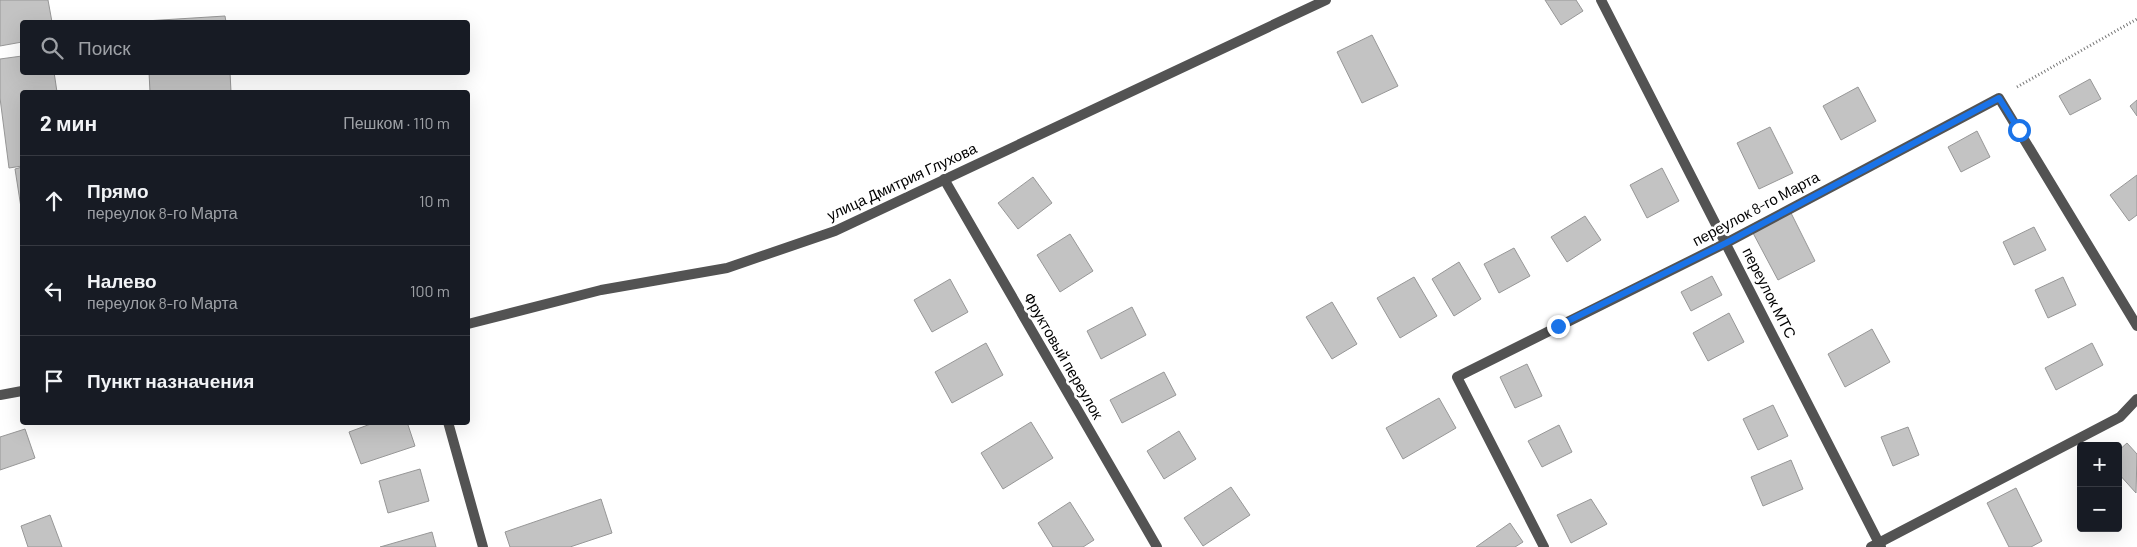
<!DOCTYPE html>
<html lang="ru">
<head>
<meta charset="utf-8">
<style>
  body { margin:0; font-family:Barlow,sans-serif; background:#20242c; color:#f1f3f6 }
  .controls { position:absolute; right:15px; bottom:15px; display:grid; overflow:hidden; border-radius:5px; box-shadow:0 5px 20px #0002 }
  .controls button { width:45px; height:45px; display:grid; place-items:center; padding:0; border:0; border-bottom:1px solid #363941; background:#171b24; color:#f1f3f6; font:25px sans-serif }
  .stop { position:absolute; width:15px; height:15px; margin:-11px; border:4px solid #1a73e8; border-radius:50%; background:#fff }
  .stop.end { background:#1a73e8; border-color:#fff; box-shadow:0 1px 5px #0008 }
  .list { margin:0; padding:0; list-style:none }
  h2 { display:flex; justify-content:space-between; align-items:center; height:65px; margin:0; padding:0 20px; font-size:21px }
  h2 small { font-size:16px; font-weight:400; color:#9ea1a6 }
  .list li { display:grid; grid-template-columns:32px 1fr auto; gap:15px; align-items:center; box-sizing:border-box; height:90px; padding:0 20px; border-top:1px solid #363941 }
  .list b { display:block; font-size:19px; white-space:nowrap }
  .list p { margin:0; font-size:16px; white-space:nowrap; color:#9ea1a6 }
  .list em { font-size:16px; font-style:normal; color:#9ea1a6 }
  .icon { flex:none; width:28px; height:28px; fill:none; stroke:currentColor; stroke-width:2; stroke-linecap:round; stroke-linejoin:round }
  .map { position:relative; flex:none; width:2137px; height:547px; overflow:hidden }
  .search { position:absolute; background:#171b24; box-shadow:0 5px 20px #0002; left:20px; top:20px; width:450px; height:55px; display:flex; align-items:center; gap:12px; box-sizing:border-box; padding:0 18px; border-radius:5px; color:#9ea1a6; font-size:19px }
  .panel { position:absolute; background:#171b24; box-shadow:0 5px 20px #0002; left:20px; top:90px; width:450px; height:335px; border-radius:5px }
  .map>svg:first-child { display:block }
  .building { fill:#c3c3c3; stroke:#979797 }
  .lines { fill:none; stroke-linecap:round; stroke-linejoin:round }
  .path { stroke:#757575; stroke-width:3; stroke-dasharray:1 2.5; stroke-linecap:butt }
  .street { stroke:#535353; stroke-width:10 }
  .route { stroke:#1a73e8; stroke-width:6 }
  .labels { text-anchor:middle; stroke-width:5; stroke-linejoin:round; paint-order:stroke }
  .street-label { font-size:15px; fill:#000; stroke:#fff }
</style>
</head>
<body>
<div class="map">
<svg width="2137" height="547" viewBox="0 0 2137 547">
  <rect width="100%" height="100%" fill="#fff"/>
  <g class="building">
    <path d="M0 0H48L52 22H22V42L0 46Z"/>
    <path d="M1545 0H1576L1583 11 1561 25Z"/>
    <path d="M225 16 226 22H145V21Z"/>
    <path d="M1372 35 1398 86 1362 103 1337 52Z"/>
    <path d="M22 56V72H54L57 92H22V166L9 168 0 98V59Z"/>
    <path d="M149 72H230L231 92H150Z"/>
    <path d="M2090 79 2101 99 2070 115 2059 96Z"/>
    <path d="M1858 87 1876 121 1841 140 1823 106Z"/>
    <path d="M2137 100V116L2130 106Z"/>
    <path d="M1770 127 1793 173 1759 189 1737 143Z"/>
    <path d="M1977 131 1990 157 1961 172 1948 147Z"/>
    <path d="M22 167V214L15 169Z"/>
    <path d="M1662 168 1679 201 1647 218 1630 185Z"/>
    <path d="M2137 175V215L2129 221 2110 195Z"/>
    <path d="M1033 177 1052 203 1018 229 998 203Z"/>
    <path d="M1791 213 1815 261 1778 280 1753 233Z"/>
    <path d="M1585 216 1601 240 1567 262 1551 237Z"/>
    <path d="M2034 227 2046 250 2014 265 2003 242Z"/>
    <path d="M1070 234 1093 271 1060 292 1037 255Z"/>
    <path d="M1514 248 1530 276 1499 293 1484 264Z"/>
    <path d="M1459 262 1481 299 1454 316 1432 279Z"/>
    <path d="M1712 276 1722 295 1691 311 1681 292Z"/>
    <path d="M1414 277 1437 316 1400 338 1377 298Z"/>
    <path d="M2063 277 2076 305 2048 318 2035 290Z"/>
    <path d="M950 279 968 312 932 332 914 300Z"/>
    <path d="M1332 302 1357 344 1332 359 1306 317Z"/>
    <path d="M1132 307 1146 335 1101 359 1087 331Z"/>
    <path d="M1729 313 1744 342 1708 361 1693 333Z"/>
    <path d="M1872 329 1890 362 1845 387 1828 354Z"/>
    <path d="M986 343 1003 375 952 403 935 372Z"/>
    <path d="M2092 343 2103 365 2056 390 2045 368Z"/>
    <path d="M1527 364 1542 396 1515 408 1500 377Z"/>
    <path d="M1164 372 1176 395 1122 423 1110 400Z"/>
    <path d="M1439 398 1456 428 1403 459 1386 428Z"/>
    <path d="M1773 405 1788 436 1758 450 1743 419Z"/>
    <path d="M376 422H407L415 446 361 464 349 432Z"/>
    <path d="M1031 422 1053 458 1003 489 981 453Z"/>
    <path d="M1559 425 1572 452 1542 467 1528 441Z"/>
    <path d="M1908 427 1919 455 1893 466 1881 437Z"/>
    <path d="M25 429 35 458 0 470V437Z"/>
    <path d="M1179 431 1196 459 1164 479 1147 451Z"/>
    <path d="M2127 443 2137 454 2136 493 2118 473V451Z"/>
    <path d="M1791 460 1803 489 1763 506 1751 477Z"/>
    <path d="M420 469 429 501 388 513 379 481Z"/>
    <path d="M1231 487 1250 515 1203 546 1184 518Z"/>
    <path d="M2016 488 2042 541 2031 547H2009L1987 503Z"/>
    <path d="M601 499 612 533 570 547H510L505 532Z"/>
    <path d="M1591 499 1607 524 1571 543 1557 515Z"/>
    <path d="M1070 502 1094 540 1083 547H1053L1038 523Z"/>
    <path d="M50 515 62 547H28L21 526Z"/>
    <path d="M1510 523 1523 542 1515 547H1476Z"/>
    <path d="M432 532 436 547H380Z"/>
  </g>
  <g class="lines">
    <path class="path" d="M2017 87 2137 19"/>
    <g class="street">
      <path d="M1601 0 1881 547"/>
      <path d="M944 179 1157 547"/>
      <path d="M468 324 601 290 727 268 835 231 1326 0"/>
      <path d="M0 395 22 391"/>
      <path d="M448 422 483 547"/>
      <path d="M1544 547 1457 377 1726 243 1999 98 2137 326"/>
      <path d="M1871 547 2120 417 2137 399"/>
    </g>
  </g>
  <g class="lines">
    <path class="route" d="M1558 326 1726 243 1999 98 2019 130"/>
  </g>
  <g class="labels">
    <g class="street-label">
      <text transform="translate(902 182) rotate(-25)" y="5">улица Дмитрия Глухова</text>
      <text transform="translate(1756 209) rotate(-28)" y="5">переулок 8-го Марта</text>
      <text transform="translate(1769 293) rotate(63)" y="5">переулок МТС</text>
      <text transform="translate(1063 356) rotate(60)" y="5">Фруктовый переулок</text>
    </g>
  </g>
</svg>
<div class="controls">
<button>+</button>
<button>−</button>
</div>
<div class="stop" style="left:2019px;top:130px"></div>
<div class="stop end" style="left:1558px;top:326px"></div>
<div class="search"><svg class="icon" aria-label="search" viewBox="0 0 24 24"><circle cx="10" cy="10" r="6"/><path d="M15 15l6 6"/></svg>Поиск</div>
<section class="panel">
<h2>2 мин<small>Пешком · 110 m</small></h2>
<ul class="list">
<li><svg class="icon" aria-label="ahead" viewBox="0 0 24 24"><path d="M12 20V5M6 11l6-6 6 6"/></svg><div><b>Прямо</b><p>переулок 8-го Марта</p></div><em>10 m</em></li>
<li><svg class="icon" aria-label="left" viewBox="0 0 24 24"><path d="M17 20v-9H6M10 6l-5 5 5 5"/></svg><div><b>Налево</b><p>переулок 8-го Марта</p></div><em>100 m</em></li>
<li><svg class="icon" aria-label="arrive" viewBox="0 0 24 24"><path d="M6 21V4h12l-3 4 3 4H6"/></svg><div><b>Пункт назначения</b></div></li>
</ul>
</section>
</div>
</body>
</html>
